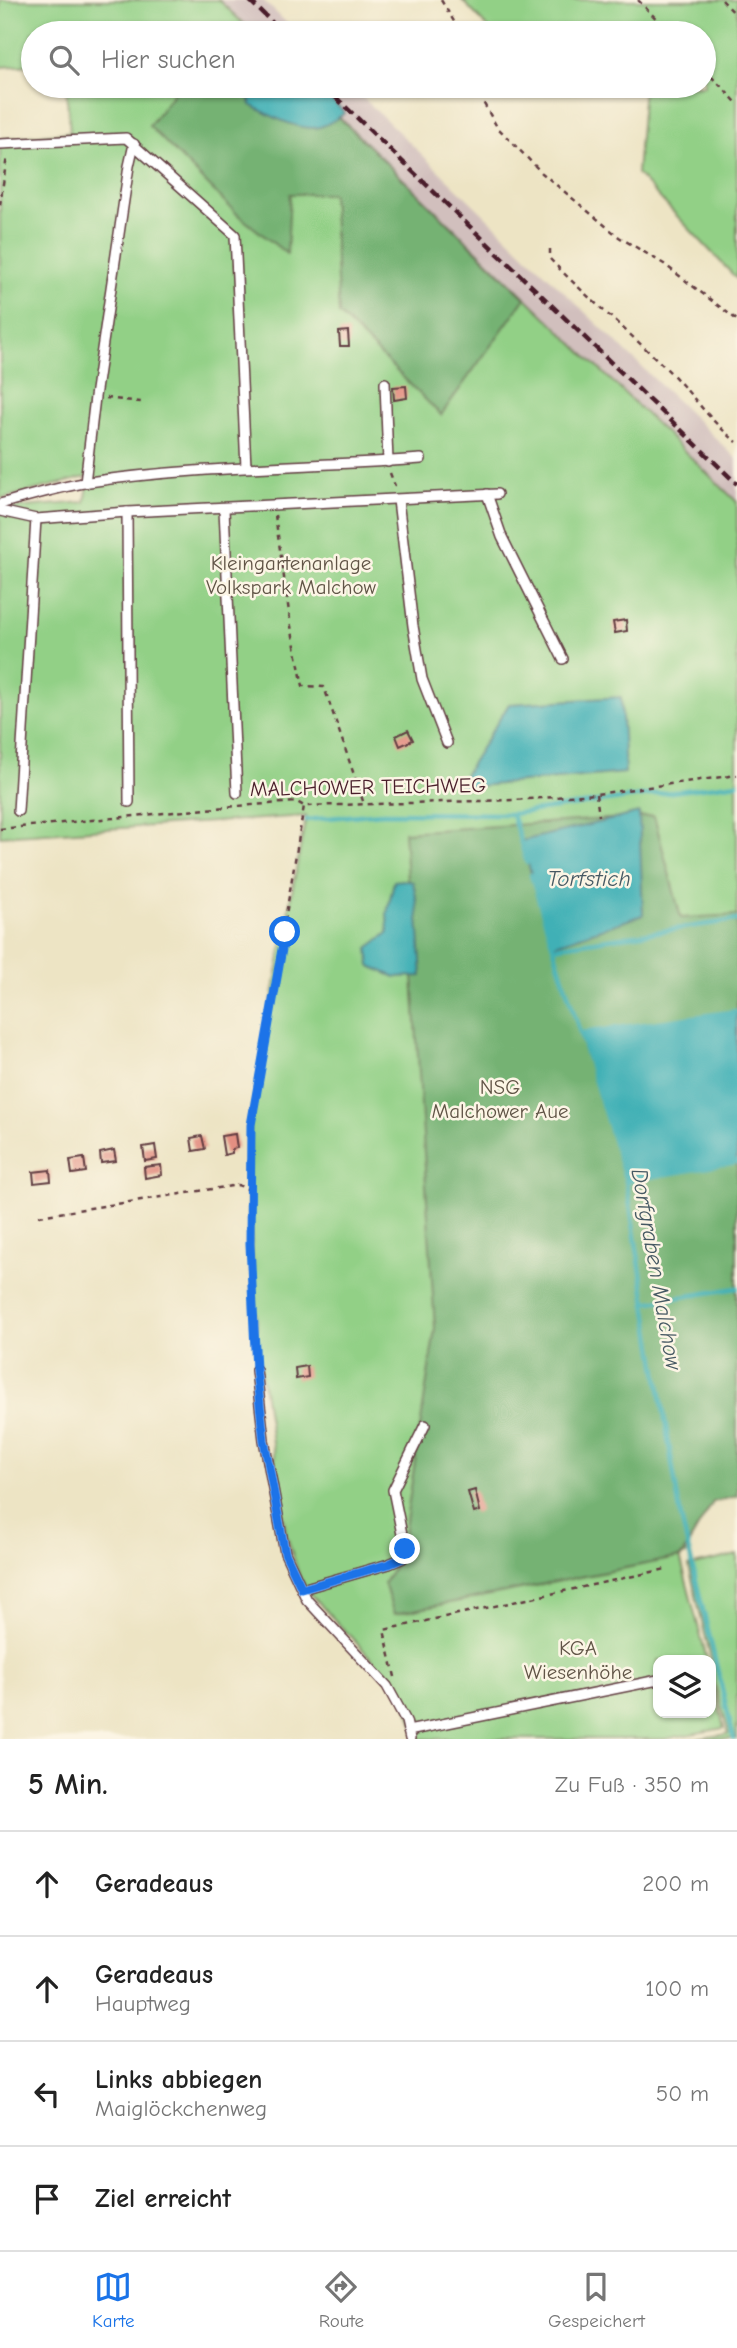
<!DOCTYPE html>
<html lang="de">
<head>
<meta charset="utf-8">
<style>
  body { margin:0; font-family:"Comic Neue",sans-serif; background:#f2f2f2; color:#222 }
  .controls { position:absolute; right:21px; bottom:21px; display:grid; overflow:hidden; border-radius:14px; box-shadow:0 2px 5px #0004 }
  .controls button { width:63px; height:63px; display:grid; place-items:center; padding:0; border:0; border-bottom:2px solid #e0e0e0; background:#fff; color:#222; font:35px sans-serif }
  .stop { position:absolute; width:21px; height:21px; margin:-16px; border:5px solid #1a73e8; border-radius:50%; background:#fff }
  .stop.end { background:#1a73e8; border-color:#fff; box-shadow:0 2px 7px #0008 }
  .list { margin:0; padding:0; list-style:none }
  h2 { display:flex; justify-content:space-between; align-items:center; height:91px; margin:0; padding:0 28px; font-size:30px }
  h2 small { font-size:23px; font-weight:400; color:#767676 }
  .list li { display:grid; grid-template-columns:46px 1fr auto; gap:21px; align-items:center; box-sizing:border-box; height:105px; padding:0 28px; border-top:2px solid #e0e0e0 }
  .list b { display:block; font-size:26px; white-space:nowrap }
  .list p { margin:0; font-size:23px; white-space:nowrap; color:#767676 }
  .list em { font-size:23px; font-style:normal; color:#767676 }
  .icon { flex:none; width:38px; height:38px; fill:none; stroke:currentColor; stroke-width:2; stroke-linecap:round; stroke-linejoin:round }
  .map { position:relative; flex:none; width:737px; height:1739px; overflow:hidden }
  .search { position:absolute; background:#fff; box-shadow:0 2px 5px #0004; left:21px; right:21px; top:21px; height:77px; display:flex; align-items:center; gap:18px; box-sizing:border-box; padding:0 24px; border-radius:38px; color:#767676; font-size:26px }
  .sheet { height:511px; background:#fff }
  nav { display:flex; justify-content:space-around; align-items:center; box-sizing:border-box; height:98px; border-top:2px solid #e0e0e0; background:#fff; font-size:19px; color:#767676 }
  nav a { display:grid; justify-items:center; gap:4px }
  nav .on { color:#1a73e8 }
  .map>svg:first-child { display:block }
  .industrial { fill:#d1bfbd }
  .green { fill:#92d086; stroke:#6e7858; stroke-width:2 }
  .forest { fill:#75b273; stroke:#60684f; stroke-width:2 }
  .water { fill:#3fb0b6; stroke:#446870; stroke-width:2 }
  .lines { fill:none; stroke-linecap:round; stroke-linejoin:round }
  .stream { stroke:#3fb0b6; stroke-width:4.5 }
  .building { fill:#e38f82 }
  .lane-casing { stroke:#623d42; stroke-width:12 }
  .path { stroke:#623d42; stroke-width:2.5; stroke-dasharray:5 5; stroke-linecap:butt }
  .lane { stroke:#fff; stroke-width:9 }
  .rail { stroke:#4a1f2b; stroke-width:4.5; stroke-dasharray:10 5; stroke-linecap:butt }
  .route { stroke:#1a73e8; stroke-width:9 }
  .labels { text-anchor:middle; stroke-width:5; stroke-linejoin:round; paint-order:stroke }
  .park-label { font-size:21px; fill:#605446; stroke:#fcf5e5 }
  .street-label { font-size:21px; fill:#4a1f2b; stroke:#fcf5e5 }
  .water-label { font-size:23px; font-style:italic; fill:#465963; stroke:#fcf5e5 }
</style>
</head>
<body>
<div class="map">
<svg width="737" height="1739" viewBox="0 0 737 1739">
  <rect width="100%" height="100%" fill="#fcf5e5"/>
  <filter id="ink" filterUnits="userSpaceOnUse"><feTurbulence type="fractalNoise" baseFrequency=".0143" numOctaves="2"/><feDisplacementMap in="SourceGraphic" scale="14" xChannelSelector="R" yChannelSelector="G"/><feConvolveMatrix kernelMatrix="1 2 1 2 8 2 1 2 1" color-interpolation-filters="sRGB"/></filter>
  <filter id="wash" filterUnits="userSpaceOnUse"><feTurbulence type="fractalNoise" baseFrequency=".00686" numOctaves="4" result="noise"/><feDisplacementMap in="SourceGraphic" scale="28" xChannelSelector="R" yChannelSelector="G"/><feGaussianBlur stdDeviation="1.57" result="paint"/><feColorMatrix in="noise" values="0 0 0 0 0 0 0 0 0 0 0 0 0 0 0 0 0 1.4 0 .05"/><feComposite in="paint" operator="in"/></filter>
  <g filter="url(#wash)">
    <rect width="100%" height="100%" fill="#ede4c4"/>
    <g class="industrial">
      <path d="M219 0H263L297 33H253Z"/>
      <path d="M307 86H351L737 459V502Z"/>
    </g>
    <g class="green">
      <path d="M0 0H219L253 33H33V65L0 67Z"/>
      <path d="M462 0H737V279L637 174 644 86H704V33H493Z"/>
      <path d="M66 86H307L737 502V1496L678 1510 686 1555 680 1557 707 1660H658V1713H711V1676L724 1728 665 1739H418L400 1685 385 1673 310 1594 300 1578 286 1533 260 1364 257 1361V1323L247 1178 250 1119 306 816 0 836V509L85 502 90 476 0 499V139L70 132Z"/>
      <path d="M737 1555V1739H692L729 1734 712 1674 711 1660 689 1566Z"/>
    </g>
    <g class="forest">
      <path d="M179 86H307L525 298 441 415 339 314 332 194H290L287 254 238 215 149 126Z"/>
      <path d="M654 816 681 918 737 915V1496L713 1502 681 1557 394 1614 384 1583 401 1554 435 1329 404 832Z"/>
    </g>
    <g class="water">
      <path d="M247 86H317L345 113C338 118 329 124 320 127 299 132 269 115 251 105Z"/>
      <path d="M621 697 625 773 456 788 509 704Z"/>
      <path d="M639 813 643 915 553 945 521 841Z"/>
      <path d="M403 880 413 882 417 902 422 976 395 977 370 966 368 948 388 933 387 913 394 881Z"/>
      <path d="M737 1011V1162L626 1181 579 1034Z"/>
    </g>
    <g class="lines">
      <g class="stream">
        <path d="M512 814 527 863"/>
        <path d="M306 820 382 813 512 814 737 783"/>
        <path d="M531 875 626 1181 681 1518 734 1739"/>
        <path d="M554 947 737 920"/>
        <path d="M582 1033 737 1011"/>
        <path d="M626 1181 737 1162"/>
        <path d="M645 1303 737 1288"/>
      </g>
    </g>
    <g id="blocks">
      <g class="building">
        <path d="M348 331 349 346H340L339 332Z"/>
        <path d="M406 386 407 398 394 400 393 387Z"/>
        <path d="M626 620 627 631 615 633 613 622Z"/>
        <path d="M408 730 413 740 400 746 396 736Z"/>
        <path d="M235 1134 237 1148 232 1149V1153L224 1155 221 1136Z"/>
        <path d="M202 1136 205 1149 193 1151 191 1138Z"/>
        <path d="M155 1145 157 1159 145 1161 143 1147Z"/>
        <path d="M114 1150 116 1161 101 1163 100 1153Z"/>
        <path d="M84 1158 86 1172 72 1174 70 1160Z"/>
        <path d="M161 1165 162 1175 145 1178 144 1167Z"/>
        <path d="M50 1170 51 1181 34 1183 33 1172Z"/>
        <path d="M307 1366 308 1377 296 1379 295 1368Z"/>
        <path d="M475 1490 480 1511 474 1513 468 1492Z"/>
      </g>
    </g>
  </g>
  <g filter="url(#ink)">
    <use href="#blocks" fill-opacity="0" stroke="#623d42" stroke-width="2"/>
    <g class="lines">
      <defs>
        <g id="lane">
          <path d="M0 144 126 138 235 235 246 467"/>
          <path d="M385 383 388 462"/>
          <path d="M85 483 95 397 129 166 134 144"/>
          <path d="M487 494 502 537 563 659"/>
          <path d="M398 500 413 626 422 679 447 743"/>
          <path d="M0 504C29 496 59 487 89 482 199 466 310 467 421 459"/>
          <path d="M224 509 237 793"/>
          <path d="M0 511 36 519 127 512 497 494"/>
          <path d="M127 512 129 802"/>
          <path d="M18 811 36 519"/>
          <path d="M256 1370 264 1440 285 1553 307 1600 387 1686 406 1721 410 1739"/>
          <path d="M302 1589 389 1564 403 1558 405 1549 393 1490 425 1425"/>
          <path d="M408 1731 658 1680"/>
        </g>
      </defs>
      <use href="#lane" class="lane-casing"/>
      <g class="path">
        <path d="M441 0 461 33"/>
        <path d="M638 0 670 33"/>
        <path d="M722 0 737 16"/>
        <path d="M704 69 737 103"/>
        <path d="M474 86 497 127 542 173 619 237 664 264 737 320"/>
        <path d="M0 205 7 156"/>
        <path d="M550 249V259C589 300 633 335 673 375 695 398 712 423 737 442"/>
        <path d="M106 398 141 402"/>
        <path d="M390 473 395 486"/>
        <path d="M275 515 291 626 303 686 324 687 364 804"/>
        <path d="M596 794 599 816"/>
        <path d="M0 829 237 806 297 802 304 806 514 800 596 794 737 775"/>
        <path d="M39 1216 238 1185 252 1191"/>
        <path d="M255 1358 250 1244 251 1125 304 806"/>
        <path d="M395 1677 384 1630 666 1569"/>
      </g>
      <use href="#lane" class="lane"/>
      <g class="rail">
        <path d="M249 0 283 33"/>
        <path d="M324 86 737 484"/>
      </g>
    </g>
  </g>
  <g class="lines" filter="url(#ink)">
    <path class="route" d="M285 932 251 1125 250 1244 256 1370 264 1440 285 1553 302 1589 389 1564 403 1558 405 1549"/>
  </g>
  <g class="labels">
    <g class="park-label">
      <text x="291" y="570">Kleingartenanlage<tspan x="291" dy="24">Volkspark Malchow</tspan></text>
      <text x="500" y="1094">NSG<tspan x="500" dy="24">Malchower Aue</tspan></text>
      <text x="578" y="1655">KGA<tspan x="578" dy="24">Wiesenhöhe</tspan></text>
    </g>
    <g class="street-label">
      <text transform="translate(368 787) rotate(-1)" y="7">MALCHOWER TEICHWEG</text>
    </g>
    <g class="water-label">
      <text x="589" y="886">Torfstich</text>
      <text transform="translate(657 1269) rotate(80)" y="8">Dorfgraben Malchow</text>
    </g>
  </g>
</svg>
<div class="controls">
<button><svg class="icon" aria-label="layers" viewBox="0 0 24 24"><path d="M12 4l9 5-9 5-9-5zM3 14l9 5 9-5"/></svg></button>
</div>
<div class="stop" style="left:285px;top:932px"></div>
<div class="stop end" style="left:405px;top:1549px"></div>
<div class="search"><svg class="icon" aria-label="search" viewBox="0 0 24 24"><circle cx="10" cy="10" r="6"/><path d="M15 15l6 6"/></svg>Hier suchen</div>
</div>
<section class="sheet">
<h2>5 Min.<small>Zu Fuß · 350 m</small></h2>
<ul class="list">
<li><svg class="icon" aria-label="ahead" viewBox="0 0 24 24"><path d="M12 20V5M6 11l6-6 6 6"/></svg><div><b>Geradeaus</b></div><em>200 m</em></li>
<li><svg class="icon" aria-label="ahead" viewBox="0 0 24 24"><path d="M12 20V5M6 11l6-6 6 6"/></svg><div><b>Geradeaus</b><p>Hauptweg</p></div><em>100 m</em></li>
<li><svg class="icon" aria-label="left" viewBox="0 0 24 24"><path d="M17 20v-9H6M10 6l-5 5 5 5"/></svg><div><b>Links abbiegen</b><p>Maiglöckchenweg</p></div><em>50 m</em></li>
<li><svg class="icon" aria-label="arrive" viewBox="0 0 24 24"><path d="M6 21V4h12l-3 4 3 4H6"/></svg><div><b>Ziel erreicht</b></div></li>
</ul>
</section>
<nav>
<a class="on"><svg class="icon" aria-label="map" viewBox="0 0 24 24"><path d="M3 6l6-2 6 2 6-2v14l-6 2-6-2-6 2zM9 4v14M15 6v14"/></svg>Karte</a>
<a><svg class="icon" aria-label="directions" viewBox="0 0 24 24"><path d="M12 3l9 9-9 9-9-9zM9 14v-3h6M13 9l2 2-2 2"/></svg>Route</a>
<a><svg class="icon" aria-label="saved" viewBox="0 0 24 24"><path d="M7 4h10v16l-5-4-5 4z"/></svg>Gespeichert</a>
</nav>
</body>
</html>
